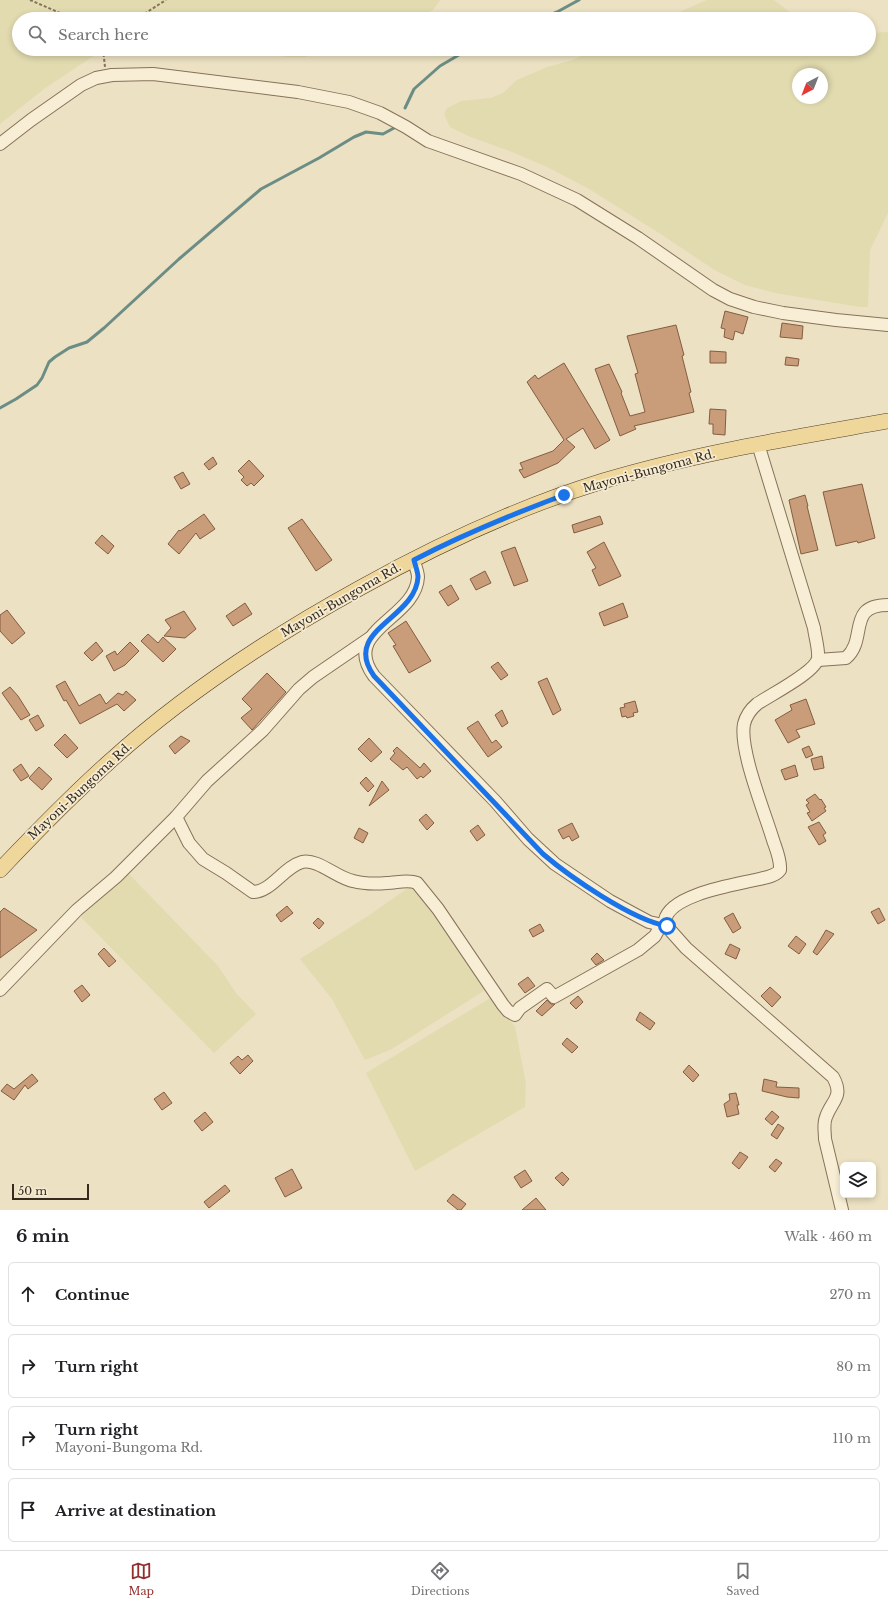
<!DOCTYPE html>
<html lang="en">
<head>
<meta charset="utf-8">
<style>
  body { margin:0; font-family:"Libre Baskerville",serif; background:#f6f6f6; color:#202124 }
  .controls { position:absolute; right:12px; bottom:12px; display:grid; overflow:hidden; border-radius:6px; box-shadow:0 2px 6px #0003 }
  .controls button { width:36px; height:36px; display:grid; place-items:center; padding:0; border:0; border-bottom:1px solid #e0e0e0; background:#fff; color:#202124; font:20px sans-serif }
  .compass { position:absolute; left:792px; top:68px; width:36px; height:36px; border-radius:50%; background:#fff; box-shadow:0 2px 6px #0003; rotate:222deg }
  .scale { position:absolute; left:12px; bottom:10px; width:77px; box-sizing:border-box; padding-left:4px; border:2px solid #362a1e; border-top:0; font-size:11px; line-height:14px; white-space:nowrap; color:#362a1e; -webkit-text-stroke:3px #f4ebd2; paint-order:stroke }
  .stop { position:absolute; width:12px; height:12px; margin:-9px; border:3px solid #1a73e8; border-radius:50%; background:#fff }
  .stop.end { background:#1a73e8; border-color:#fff; box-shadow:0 1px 4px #0008 }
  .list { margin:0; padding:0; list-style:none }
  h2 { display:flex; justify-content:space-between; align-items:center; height:52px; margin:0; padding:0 16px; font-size:17px }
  h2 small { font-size:13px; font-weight:400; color:#757577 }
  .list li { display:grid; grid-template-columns:26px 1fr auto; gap:12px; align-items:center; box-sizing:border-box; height:64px; margin:0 8px 8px; padding:0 8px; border:1px solid #e0e0e0; border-radius:6px }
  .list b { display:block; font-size:15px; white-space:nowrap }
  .list p { margin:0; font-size:13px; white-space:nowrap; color:#757577 }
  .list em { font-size:13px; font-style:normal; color:#757577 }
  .icon { flex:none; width:22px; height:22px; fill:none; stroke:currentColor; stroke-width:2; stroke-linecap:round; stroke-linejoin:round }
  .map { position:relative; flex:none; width:888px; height:1210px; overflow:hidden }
  .search { position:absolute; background:#fff; box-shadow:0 2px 6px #0003; left:12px; right:12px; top:12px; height:44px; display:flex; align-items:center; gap:10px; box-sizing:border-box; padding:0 14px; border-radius:22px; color:#757577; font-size:15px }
  .sheet { height:340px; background:#fff }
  nav { display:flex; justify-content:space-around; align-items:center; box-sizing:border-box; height:56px; border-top:1px solid #e0e0e0; background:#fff; font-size:11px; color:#757577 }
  nav a { display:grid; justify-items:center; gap:2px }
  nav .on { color:#932e2c }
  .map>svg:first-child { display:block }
  .farmland { fill:#e2dbb0; fill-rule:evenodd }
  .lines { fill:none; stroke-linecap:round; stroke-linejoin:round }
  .stream { stroke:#6c8d85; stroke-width:3 }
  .building { fill:#c99d79; stroke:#845d41 }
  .minor-casing { stroke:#86725a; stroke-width:14 }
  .major-casing { stroke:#53402e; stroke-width:16 }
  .path { stroke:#86725a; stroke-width:2; stroke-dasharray:3 2; stroke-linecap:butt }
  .minor { stroke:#f7eed5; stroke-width:12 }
  .major { stroke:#efd79b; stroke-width:15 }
  .route { stroke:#1a73e8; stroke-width:5 }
  .labels { text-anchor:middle; stroke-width:3.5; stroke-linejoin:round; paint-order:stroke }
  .street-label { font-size:12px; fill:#362a1e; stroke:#f4ebd2 }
</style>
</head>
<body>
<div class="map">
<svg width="888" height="1210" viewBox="0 0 888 1210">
  <rect width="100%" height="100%" fill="#ece1c2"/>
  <g class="farmland">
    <path d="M0 0H440L433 10 415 19H19V49H116L95 55 44 89 0 124Z"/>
    <path d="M707 0H774L799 19H663Z"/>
    <path d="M888 32V213L870 250 868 307H860L775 293 745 285 716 271 659 233 589 189 549 168 512 152 468 136 450 127 444 114 447 108 461 101 491 98 503 93 517 80 547 67 573 60 595 49H869V33ZM798 74H822V98H798Z"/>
    <path d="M219 49H325L305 57H290Z"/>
    <path d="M127 872 218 966 236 993 256 1014 214 1053 81 917Z"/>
    <path d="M411 886 423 895 487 989 392 1049 365 1060 332 999 300 959 368 916Z"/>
    <path d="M492 997 515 1027 526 1083 525 1107 415 1171 366 1073Z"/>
  </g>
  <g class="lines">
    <g class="stream">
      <path d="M540 19 557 12 579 0"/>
      <path d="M405 108 414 89 440 66 469 49"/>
      <path d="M0 408 16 399 37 385 42 378 49 362 55 357 69 348 87 342 104 328 179 259 261 189 319 158 354 137 366 132 383 134 394 128"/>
    </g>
  </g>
  <g class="building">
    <path d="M725 311 748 317 743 334 735 331 733 340 724 337 725 329 721 328Z"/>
    <path d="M782 323 803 326 802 339 780 337Z"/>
    <path d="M676 325 684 355 682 356 691 392 689 393 694 412 634 426 636 429 620 436 595 369 609 364 622 392 621 393 630 416 645 412 635 374 638 373 627 336Z"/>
    <path d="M710 351 726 352V363H710Z"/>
    <path d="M786 357 799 359 798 366 785 365Z"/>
    <path d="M564 363 610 440 595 449 583 428 566 439 575 447 558 463 524 478 519 470 523 469 520 463 553 451 564 440 527 382 535 375 538 379Z"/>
    <path d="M710 409 726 410 725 435 713 434V424H709Z"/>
    <path d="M213 457 217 464 209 470 204 464Z"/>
    <path d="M249 460 264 476 254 486 251 483 247 486 241 480 244 477 238 471Z"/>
    <path d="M183 472 190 484 181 489 174 477Z"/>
    <path d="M862 484 875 538 858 543 857 541 836 546 823 492Z"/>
    <path d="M805 495 808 506H807L818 550 801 554 789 500Z"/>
    <path d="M204 514 215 529 200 539 196 533 179 554 168 544 179 530 180 531Z"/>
    <path d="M600 516 603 524 574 533 572 525Z"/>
    <path d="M302 519 332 560 316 571 288 528Z"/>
    <path d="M102 535 114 546 108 554 95 543Z"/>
    <path d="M604 542 621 576 599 586 592 570 596 568 587 552Z"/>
    <path d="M515 547 528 581 514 586 501 552Z"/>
    <path d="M485 571 491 583 476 590 470 579Z"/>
    <path d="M451 585 459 599 448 606 439 592Z"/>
    <path d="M245 603 252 614 233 626 226 616Z"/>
    <path d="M623 603 628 617 604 626 599 613Z"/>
    <path d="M7 610 25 633 12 644 0 631V615Z"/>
    <path d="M184 611 196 629 185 638 164 636 171 628 165 620Z"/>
    <path d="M406 621 431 661 409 673 393 646 396 645 388 633Z"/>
    <path d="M148 634 158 643 163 637 176 649 163 662 141 641Z"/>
    <path d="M96 642 103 651 92 661 84 653Z"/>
    <path d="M130 642 139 651 125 665 114 671 106 656 115 651 117 655Z"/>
    <path d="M498 662 508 675 501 680 491 667Z"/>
    <path d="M267 673 286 692 252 730 241 718 252 709 242 699Z"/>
    <path d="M547 678 561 710 553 715 538 682Z"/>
    <path d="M65 681 79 706 100 694 106 704 118 693 123 695 126 691 136 700 124 711 117 704 80 724 66 700 64 701 56 686Z"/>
    <path d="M10 687 18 696 30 715 21 720 2 693Z"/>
    <path d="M806 699 815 724 796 730 800 737 788 743 775 720 792 710 790 705Z"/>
    <path d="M635 701 638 712 633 713 634 716 627 718 626 716 622 717 620 708 625 707 624 704Z"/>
    <path d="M502 710 508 723 502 727 495 715Z"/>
    <path d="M38 715 44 726 36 731 29 720Z"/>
    <path d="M478 721 492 743 496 740 502 747 488 757 467 728Z"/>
    <path d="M65 734 78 748 67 758 54 745Z"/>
    <path d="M181 736 190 741 175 754 169 746Z"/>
    <path d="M369 738 382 752 371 762 358 749Z"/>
    <path d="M809 746 813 755 806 758 802 749Z"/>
    <path d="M397 747 420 768 424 763 431 771 423 778 421 776 417 779 407 767 403 770 390 759 395 753 393 751Z"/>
    <path d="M822 756 824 768 814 770 811 759Z"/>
    <path d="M21 764 29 776 21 781 13 770Z"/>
    <path d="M795 765 798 776 785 780 781 770Z"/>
    <path d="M39 767 52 779 42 790 29 778Z"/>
    <path d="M366 777 374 786 368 792 360 783Z"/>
    <path d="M382 781 389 790 369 806Z"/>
    <path d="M815 794 820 800 821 799 826 807 824 808 826 811 812 821 807 813 810 812 806 805 809 803 806 800Z"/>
    <path d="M426 814 434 823 427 830 419 820Z"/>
    <path d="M819 822 826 833 823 835 826 841 819 845 808 827Z"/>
    <path d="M572 823 579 837 572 841 569 836 563 839 558 830Z"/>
    <path d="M478 825 485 835 477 841 470 831Z"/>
    <path d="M359 828 368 833 363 843 354 838Z"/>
    <path d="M287 906 293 913 281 922 276 915Z"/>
    <path d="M4 908 37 930 0 958V912Z"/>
    <path d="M879 908 885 920 878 924 871 912Z"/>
    <path d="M733 913 741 928 733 933 724 918Z"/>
    <path d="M318 918 324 923 319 929 313 923Z"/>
    <path d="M540 924 544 931 533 937 529 930Z"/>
    <path d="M826 930 834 934 817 955 813 952Z"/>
    <path d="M796 936 806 944 799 954 788 946Z"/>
    <path d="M730 944 740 949 736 959 725 954Z"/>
    <path d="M104 948 116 961 109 967 98 954Z"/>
    <path d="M597 953 604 960 596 965 591 959Z"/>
    <path d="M528 977 535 986 525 993 518 984Z"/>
    <path d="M82 985 90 995 82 1002 74 991Z"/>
    <path d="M770 987 781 997 772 1007 761 996Z"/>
    <path d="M578 996 583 1002 576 1009 570 1003Z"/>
    <path d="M547 1000 551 1004H555L542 1016 536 1011Z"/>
    <path d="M640 1012 655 1023 650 1030 636 1020Z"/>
    <path d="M567 1038 578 1047 572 1053 562 1044Z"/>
    <path d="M248 1055 253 1061 240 1074 230 1063 238 1056 242 1060Z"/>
    <path d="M689 1065 699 1075 693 1082 683 1072Z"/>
    <path d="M32 1074 38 1081 28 1089 25 1085 14 1100 1 1091 7 1084 14 1089Z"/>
    <path d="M764 1079 777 1082 776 1087 799 1088V1098L787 1097 762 1091Z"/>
    <path d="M164 1092 172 1103 162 1110 154 1099Z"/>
    <path d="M736 1093 739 1105H737L739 1114 727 1117 724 1104 730 1100 729 1094Z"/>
    <path d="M772 1111 779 1117 772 1125 765 1119Z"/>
    <path d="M205 1112 213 1122 202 1131 194 1121Z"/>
    <path d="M778 1124 784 1128 777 1139 771 1135Z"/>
    <path d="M740 1152 748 1157 739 1169 732 1163Z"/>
    <path d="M776 1159 782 1163 775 1172 769 1167Z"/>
    <path d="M292 1169 302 1188 285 1197 275 1178Z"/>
    <path d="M525 1170 532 1181 521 1188 514 1177Z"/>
    <path d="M562 1172 569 1179 563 1186 555 1178Z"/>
    <path d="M225 1185 230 1191 209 1208 204 1202Z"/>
    <path d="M453 1194 466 1204 461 1210H458L447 1201Z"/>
    <path d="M536 1198 546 1210H522Z"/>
  </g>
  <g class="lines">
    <defs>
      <g id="minor">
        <path d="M0 144 31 120 81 85 96 78 112 75 153 74 298 92 349 102 380 113 406 127 428 141 521 174 577 200 638 238 713 290 730 299 754 307 783 313 836 320 888 325"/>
        <path d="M758 444 814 628C815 637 819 649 818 658 816 672 770 695 757 704 751 709 746 716 744 724 739 750 765 813 773 840 776 849 781 860 780 870 775 877 763 878 755 880 733 885 670 895 665 920L670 930 686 948 833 1077C844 1097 832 1100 826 1117 823 1124 825 1132 825 1139L842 1210"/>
        <path d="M413 559C415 565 418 572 418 577 416 619 340 630 374 676L495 801 528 839 555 864 610 901 634 914 649 922 667 926"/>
        <path d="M818 660 846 658C868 639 846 605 888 605"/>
        <path d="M176 817 189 843 203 859 226 873 253 892C271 892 284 867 302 862 317 858 337 878 353 881 364 884 376 884 387 883 396 883 408 879 417 883L438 909 503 1005 508 1011 515 1015 520 1008 547 989 554 997 638 950 655 936 661 925"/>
        <path d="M0 990 77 910 116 877 176 817 207 781 263 730 299 689 313 677 370 638"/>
      </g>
      <path id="major" d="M0 870C35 833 71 796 109 762 185 693 271 637 360 588 437 545 519 507 603 481 696 453 792 438 888 421"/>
    </defs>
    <use href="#minor" class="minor-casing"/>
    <use href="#major" class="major-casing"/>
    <g class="path">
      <path d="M30 0 74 19"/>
      <path d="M136 19 166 0"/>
      <path d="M103 49 105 67"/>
      <path d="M105 55 108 49"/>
    </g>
    <use href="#minor" class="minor"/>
    <use href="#major" class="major"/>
  </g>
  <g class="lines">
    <path class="route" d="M564 495C513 514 462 535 414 560 415 565 418 572 418 577 416 619 341 630 374 676L543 854C570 877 632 920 667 926"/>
  </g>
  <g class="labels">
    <g class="street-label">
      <text transform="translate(649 471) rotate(-15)" y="4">Mayoni-Bungoma Rd.</text>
      <text transform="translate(341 600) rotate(-30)" y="4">Mayoni-Bungoma Rd.</text>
      <text transform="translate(80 791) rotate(-43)" y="4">Mayoni-Bungoma Rd.</text>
    </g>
  </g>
</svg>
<div class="controls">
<button><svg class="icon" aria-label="layers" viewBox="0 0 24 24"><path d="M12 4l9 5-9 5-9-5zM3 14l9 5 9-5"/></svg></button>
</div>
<svg class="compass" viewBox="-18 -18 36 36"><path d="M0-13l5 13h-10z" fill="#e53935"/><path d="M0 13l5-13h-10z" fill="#757577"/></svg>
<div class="scale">50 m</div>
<div class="stop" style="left:667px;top:926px"></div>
<div class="stop end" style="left:564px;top:495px"></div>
<div class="search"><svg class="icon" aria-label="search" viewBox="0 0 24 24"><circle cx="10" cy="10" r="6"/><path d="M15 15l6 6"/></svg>Search here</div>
</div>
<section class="sheet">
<h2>6 min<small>Walk · 460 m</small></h2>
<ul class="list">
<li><svg class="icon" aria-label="ahead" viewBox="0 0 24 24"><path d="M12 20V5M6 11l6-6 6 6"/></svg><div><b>Continue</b></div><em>270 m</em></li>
<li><svg class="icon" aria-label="right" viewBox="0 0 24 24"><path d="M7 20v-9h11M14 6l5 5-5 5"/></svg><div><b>Turn right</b></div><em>80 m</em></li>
<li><svg class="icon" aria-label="right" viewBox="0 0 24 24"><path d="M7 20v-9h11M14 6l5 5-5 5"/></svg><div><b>Turn right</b><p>Mayoni-Bungoma Rd.</p></div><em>110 m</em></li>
<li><svg class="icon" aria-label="arrive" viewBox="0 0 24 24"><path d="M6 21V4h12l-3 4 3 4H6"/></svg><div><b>Arrive at destination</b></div></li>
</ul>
</section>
<nav>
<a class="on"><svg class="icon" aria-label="map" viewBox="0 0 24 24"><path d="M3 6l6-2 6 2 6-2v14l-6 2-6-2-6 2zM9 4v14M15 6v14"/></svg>Map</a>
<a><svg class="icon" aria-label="directions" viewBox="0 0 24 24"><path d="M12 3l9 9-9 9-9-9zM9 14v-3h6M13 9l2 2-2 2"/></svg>Directions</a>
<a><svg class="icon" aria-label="saved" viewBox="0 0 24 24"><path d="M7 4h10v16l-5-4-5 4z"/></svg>Saved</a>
</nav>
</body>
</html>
